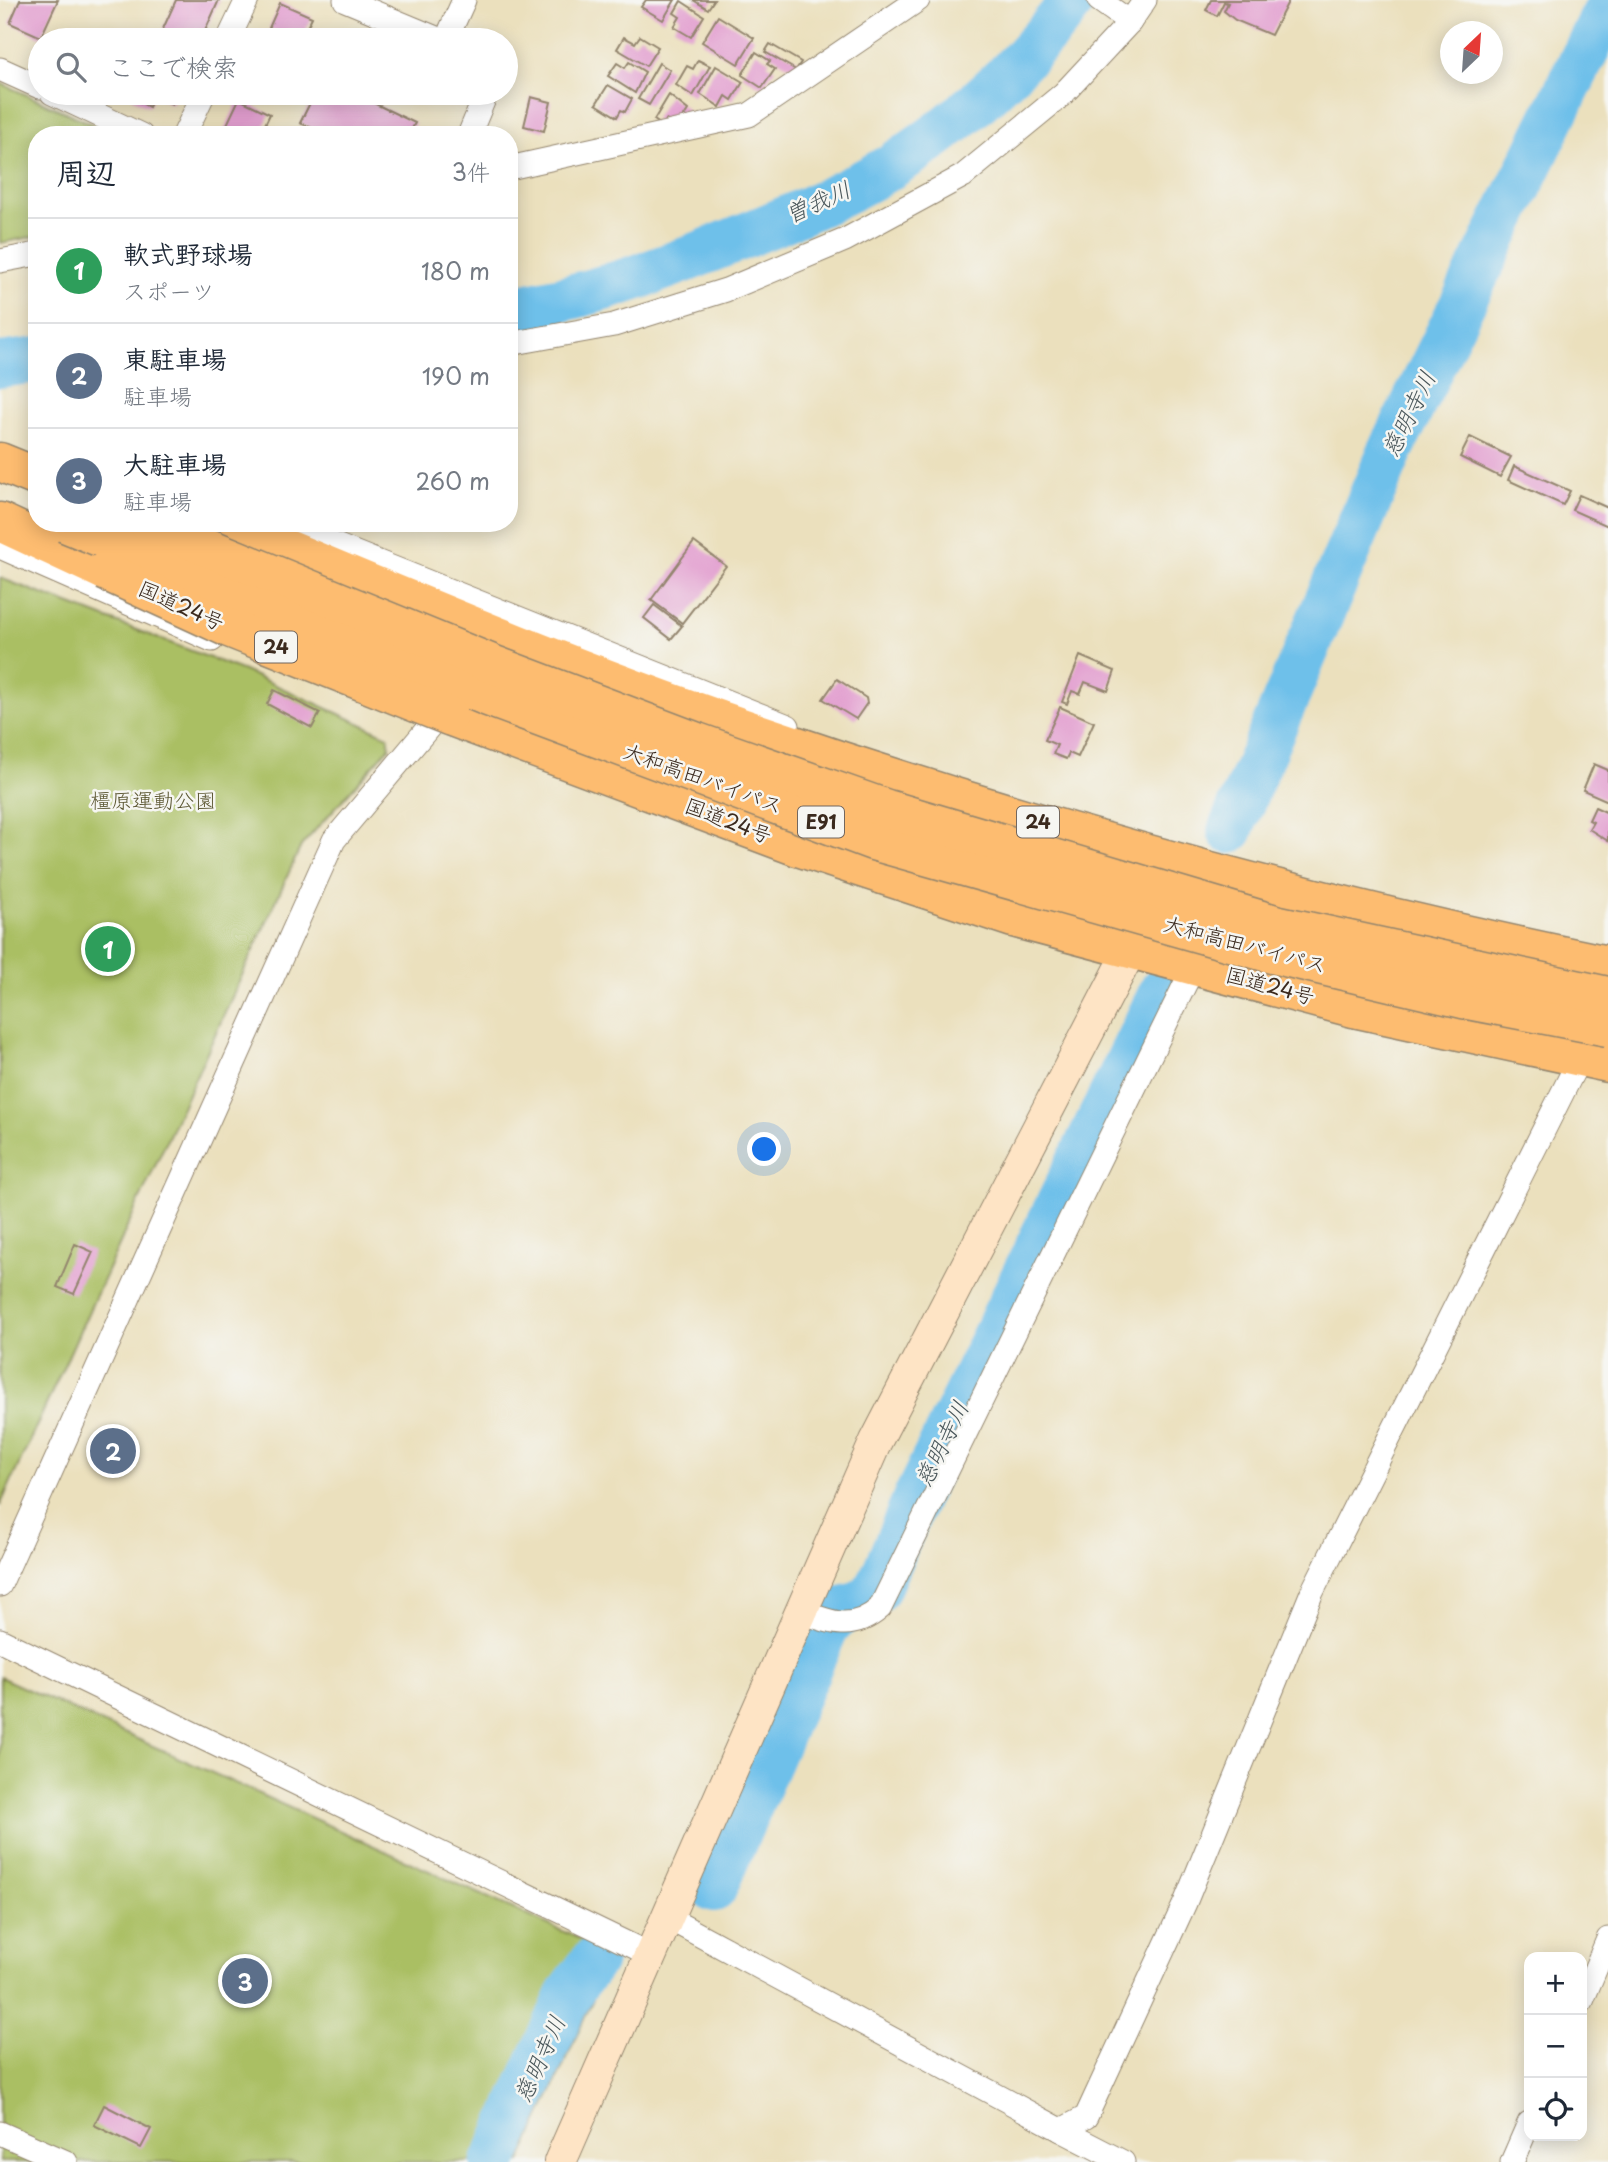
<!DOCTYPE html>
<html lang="ja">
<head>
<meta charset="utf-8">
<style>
  body { margin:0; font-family:"Playpen Sans","Klee One",sans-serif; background:#f2f2f3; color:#1f2937 }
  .controls { position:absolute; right:21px; bottom:21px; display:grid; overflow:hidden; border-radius:14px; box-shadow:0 4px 18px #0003 }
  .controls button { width:63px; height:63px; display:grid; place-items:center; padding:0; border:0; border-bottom:2px solid #e0e1e3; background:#fff; color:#1f2937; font:35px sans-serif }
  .compass { position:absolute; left:1440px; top:21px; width:63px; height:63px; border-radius:50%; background:#fff; box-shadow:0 4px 18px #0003; rotate:25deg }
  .you { position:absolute; left:765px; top:1150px; width:24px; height:24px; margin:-18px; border:5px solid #fff; border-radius:50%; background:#1a73e8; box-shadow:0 0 0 10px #1a73e833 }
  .badge { display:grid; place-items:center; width:46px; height:46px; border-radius:50%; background:#b5179e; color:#fff; font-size:23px; font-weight:700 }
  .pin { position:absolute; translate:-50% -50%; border:4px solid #fff; box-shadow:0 2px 7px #0006 }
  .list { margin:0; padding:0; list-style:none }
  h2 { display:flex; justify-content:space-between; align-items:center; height:91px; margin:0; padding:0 28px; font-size:30px }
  h2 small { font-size:23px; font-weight:400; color:#747a83 }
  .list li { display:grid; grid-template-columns:46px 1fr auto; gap:21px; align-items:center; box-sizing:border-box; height:105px; padding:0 28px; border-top:2px solid #e0e1e3 }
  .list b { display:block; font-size:26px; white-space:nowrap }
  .list p { margin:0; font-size:23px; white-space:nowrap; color:#747a83 }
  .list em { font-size:23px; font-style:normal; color:#747a83 }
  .icon { flex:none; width:38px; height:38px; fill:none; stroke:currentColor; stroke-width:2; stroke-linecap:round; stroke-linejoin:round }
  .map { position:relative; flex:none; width:1608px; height:2162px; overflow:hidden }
  .search { position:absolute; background:#fff; box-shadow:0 4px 18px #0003; left:28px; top:28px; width:490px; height:77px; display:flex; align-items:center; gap:18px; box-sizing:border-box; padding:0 24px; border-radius:38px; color:#747a83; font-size:26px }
  .panel { position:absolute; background:#fff; box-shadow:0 4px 18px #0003; left:28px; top:126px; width:490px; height:406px; border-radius:28px }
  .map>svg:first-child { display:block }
  .green { fill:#aabf63; stroke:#727440; stroke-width:2 }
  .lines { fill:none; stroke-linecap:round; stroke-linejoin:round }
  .river { stroke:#6ec0ea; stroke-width:46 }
  .building { fill:#e29ecf }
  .street-casing { stroke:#93856e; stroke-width:25 }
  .secondary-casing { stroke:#93856e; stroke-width:34 }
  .highway-casing { stroke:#93856e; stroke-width:41 }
  .street { stroke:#fff; stroke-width:23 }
  .secondary { stroke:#fee4c5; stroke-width:32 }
  .highway { stroke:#fdbc6f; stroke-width:38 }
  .highway-bridge-casing { stroke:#93856e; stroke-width:41; stroke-linecap:butt }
  .highway-bridge { stroke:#fdbc6f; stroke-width:38 }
  .labels { text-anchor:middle; stroke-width:5; stroke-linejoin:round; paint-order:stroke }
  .shield { fill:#f6f6f2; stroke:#73675e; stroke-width:2 }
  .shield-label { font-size:19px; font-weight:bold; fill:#3b2a1e }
  .street-label { font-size:21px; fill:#3b2a1e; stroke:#f6f6f2 }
  .park-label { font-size:21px; fill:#5c5733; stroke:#f6f6f2 }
  .water-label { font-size:23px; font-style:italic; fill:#4a575b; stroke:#f6f6f2 }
</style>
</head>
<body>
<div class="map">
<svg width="1608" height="2162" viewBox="0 0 1608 2162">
  <rect width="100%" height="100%" fill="#f6f6f2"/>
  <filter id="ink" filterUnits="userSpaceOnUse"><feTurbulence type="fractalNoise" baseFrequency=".0143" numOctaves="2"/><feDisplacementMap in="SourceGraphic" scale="14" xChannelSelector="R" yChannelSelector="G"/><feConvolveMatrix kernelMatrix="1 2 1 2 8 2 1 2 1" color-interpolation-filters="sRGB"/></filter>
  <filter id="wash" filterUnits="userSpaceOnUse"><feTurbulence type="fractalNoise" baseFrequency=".00686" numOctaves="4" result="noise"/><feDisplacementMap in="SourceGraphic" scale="28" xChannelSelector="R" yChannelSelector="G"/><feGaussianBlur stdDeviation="1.57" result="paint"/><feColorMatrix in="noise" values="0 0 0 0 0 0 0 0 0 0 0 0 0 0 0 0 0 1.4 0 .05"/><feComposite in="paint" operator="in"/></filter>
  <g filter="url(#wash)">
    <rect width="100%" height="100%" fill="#ebe0bd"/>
    <g class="green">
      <path d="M0 83 116 135H37V236L0 243Z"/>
      <path d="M0 578 244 671 388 736 390 747 301 846 0 1506Z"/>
      <path d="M0 1677 613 1954 520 2162H0Z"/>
    </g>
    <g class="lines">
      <g class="river">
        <path d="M509 309C582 299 654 273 722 245 779 222 837 199 890 167 956 127 1027 62 1073 0"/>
        <path d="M0 365 37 360"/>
        <path d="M1230 831 1390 452 1608 6"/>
        <path d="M714 1889 826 1628 846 1607 863 1602 878 1588 917 1495 1164 987"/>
        <path d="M494 2162 571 1991 594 1960"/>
      </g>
    </g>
    <g id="blocks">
      <g class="building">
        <path d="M20 0H58L41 37 10 23Z"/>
        <path d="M176 0H219L201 40H158Z"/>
        <path d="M646 0H675L663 20 641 7Z"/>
        <path d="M693 0H714L708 9Z"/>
        <path d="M1211 0H1289L1271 35 1235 20 1224 11 1228 3 1224 2 1217 16 1206 10Z"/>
        <path d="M681 1 704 16 691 37 674 27 680 17 674 13Z"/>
        <path d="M280 3 312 17 301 40H280L283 34 269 28Z"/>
        <path d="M718 16 754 38 738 64 702 42Z"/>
        <path d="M640 36 658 47 646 66 617 49 624 37 635 43Z"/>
        <path d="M770 44 801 62 796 70 765 52Z"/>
        <path d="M756 52 770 61 767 64 775 69 762 88 742 75Z"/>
        <path d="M698 60 710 66 693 96 676 85 687 66 693 69Z"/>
        <path d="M629 62 645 72 635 93 608 76 617 63 625 68Z"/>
        <path d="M659 63 670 70 649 105 638 99Z"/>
        <path d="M716 66 743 82 732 100 726 96 720 107 700 94Z"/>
        <path d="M608 85 632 99 625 112 621 110 617 117 596 104Z"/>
        <path d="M134 93H177L172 104 154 96 149 107 132 98Z"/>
        <path d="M315 93H353L415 123 409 135H315L310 132 312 128 300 123Z"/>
        <path d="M669 95 688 110 677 127 666 120 663 126 654 120Z"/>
        <path d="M531 97 551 102 544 131 524 126Z"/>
        <path d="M239 99 270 114 260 135H222Z"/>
        <path d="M1470 437 1511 457 1500 477 1460 457Z"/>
        <path d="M1514 466 1570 491 1563 505 1508 480Z"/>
        <path d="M1579 495 1608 508V526L1572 510Z"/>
        <path d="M694 542 726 566 682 623 651 600Z"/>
        <path d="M654 605 682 626 671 639 644 618Z"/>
        <path d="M1080 656 1115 671 1108 691 1085 682 1080 694 1072 691 1067 704 1062 702Z"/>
        <path d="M837 679 866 698 867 703 856 719 823 699Z"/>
        <path d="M274 690 320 713 312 728 267 704Z"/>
        <path d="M1060 707 1094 722 1078 757 1069 753 1066 759 1053 754 1057 745 1045 740Z"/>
        <path d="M1594 764 1608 770V801L1583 790Z"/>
        <path d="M1595 807 1608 813V841L1589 829 1593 822 1589 820Z"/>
        <path d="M75 1244 93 1252 74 1294 57 1287Z"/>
        <path d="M104 2105 151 2129 141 2148 94 2125Z"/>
      </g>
    </g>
  </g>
  <g filter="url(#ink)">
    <use href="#blocks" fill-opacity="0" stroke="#93856e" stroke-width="2"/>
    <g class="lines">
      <defs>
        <g id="street">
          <path d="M345 0 441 40"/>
          <path d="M1099 0 1130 22"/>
          <path d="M228 40 247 0"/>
          <path d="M446 40 464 0"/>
          <path d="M0 69 40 87"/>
          <path d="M52 93 141 135"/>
          <path d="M184 135 204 93"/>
          <path d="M469 135 484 99 479 93"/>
          <path d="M509 168 749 115 918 0"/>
          <path d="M0 261 37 254"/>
          <path d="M509 344 614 325 726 290 845 240 963 176 1063 94 1130 22 1145 0"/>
          <path d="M281 523 788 726"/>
          <path d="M0 547 212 640"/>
          <path d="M0 1585 334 840 429 727"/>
          <path d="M800 1611C831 1623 853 1632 880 1608L1194 966"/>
          <path d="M0 1640 651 1955"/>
          <path d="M668 1918 1061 2130 1086 2117 1185 1903 1312 1592 1586 1046"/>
          <path d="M1582 2001 1608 1939"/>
          <path d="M1061 2130 1123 2162"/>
          <path d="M0 2133 66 2162"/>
          <path d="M1512 2162 1529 2123"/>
        </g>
        <path id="secondary" d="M560 2162 876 1441 1130 951"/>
        <g id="highway">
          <path d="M0 462 37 477"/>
          <path d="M0 522 105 571"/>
          <path d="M225 523C396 594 566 667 741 727 1025 825 1314 905 1608 965"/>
          <path d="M449 716 798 847 1013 918 1353 1008 1608 1063"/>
        </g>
      </defs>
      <use href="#street" class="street-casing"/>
      <use href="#secondary" class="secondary-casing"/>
      <use href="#highway" class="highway-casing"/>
      <use href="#street" class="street"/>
      <use href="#secondary" class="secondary"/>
      <use href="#highway" class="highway"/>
      <defs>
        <g id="highway-bridge">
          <path d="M65 523 488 697 873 841 1272 954 1463 999 1608 1027"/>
          <path d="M148 523 497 666 697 742 887 809 1275 924 1608 996"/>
          <path d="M105 571 229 628 449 716"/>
        </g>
      </defs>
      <use href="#highway-bridge" class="highway-bridge-casing"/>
      <use href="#highway-bridge" class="highway-bridge"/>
    </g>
  </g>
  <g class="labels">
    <g class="shield">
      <rect x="255" y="631.5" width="42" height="31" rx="5"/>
      <rect x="798" y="806.5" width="46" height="31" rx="5"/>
      <rect x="1017" y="806.5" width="42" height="31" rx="5"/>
    </g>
    <g class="shield-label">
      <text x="276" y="654">24</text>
      <text x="821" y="829">E91</text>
      <text x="1038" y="829">24</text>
    </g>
    <g class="street-label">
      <text transform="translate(181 606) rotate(24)" y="7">国道24号</text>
      <text transform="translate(703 779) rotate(20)" y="7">大和高田バイパス</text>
      <text transform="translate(728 821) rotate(21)" y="7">国道24号</text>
      <text transform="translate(1245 945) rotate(15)" y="7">大和高田バイパス</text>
      <text transform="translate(1270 986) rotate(15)" y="7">国道24号</text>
    </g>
    <g class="park-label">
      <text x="153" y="808">橿原運動公園</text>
    </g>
    <g class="water-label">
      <text transform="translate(818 202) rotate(-24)" y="8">曽我川</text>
      <text transform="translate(1409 414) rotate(-64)" y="8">慈明寺川</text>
      <text transform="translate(942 1444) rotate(-64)" y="8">慈明寺川</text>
      <text transform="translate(540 2059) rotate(-66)" y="8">慈明寺川</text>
    </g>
  </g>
</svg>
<div class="controls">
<button>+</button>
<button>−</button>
<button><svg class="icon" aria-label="locate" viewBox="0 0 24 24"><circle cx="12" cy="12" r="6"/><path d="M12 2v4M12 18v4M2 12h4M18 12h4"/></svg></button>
</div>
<svg class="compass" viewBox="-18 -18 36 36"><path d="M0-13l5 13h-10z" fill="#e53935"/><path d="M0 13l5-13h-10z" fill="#747a83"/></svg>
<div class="you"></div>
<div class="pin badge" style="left:108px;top:949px;background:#2e9e5b">1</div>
<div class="pin badge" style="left:113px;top:1451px;background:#5c6f8a">2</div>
<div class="pin badge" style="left:245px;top:1981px;background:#5c6f8a">3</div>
<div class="search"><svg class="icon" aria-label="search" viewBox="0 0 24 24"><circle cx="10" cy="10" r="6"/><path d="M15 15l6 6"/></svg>ここで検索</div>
<section class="panel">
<h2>周辺<small>3件</small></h2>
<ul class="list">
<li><span class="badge" style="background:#2e9e5b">1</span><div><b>軟式野球場</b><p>スポーツ</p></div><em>180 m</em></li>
<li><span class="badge" style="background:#5c6f8a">2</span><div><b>東駐車場</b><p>駐車場</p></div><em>190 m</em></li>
<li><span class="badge" style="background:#5c6f8a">3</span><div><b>大駐車場</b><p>駐車場</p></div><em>260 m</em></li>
</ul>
</section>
</div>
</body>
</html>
